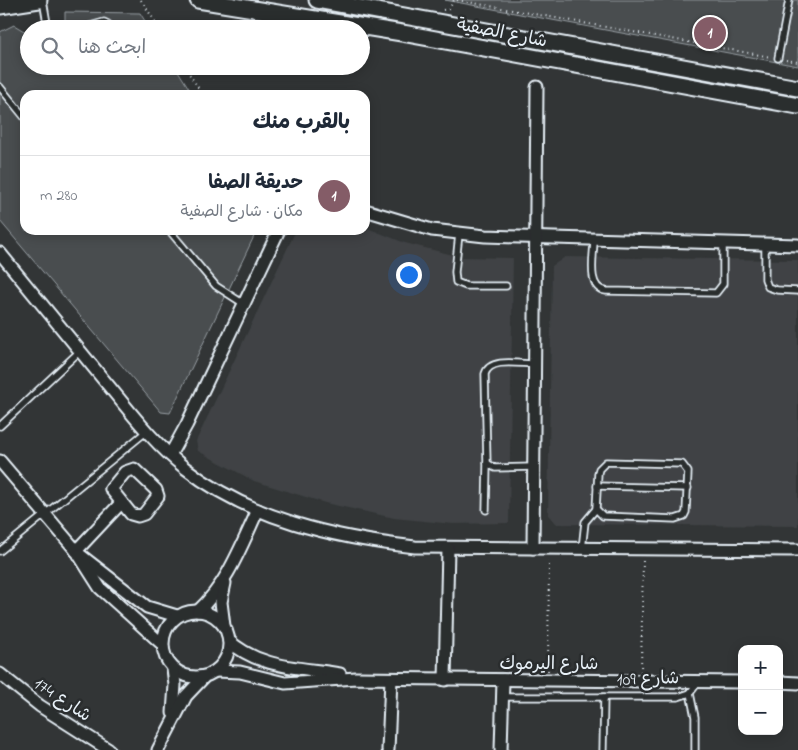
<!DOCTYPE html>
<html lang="ar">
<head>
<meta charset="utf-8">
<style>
  body { margin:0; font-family:"Indie Flower","Playpen Sans Arabic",sans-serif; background:#f6f6f7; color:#1f2937; direction:rtl }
  .controls { position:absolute; right:15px; bottom:15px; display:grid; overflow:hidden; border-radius:10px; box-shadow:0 2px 12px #0003 }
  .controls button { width:45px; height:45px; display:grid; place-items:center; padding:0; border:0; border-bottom:1px solid #e0e1e3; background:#fff; color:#1f2937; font:25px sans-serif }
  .you { position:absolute; left:408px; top:274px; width:18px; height:18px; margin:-12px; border:4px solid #fff; border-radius:50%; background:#1a73e8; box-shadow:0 0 0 8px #1a73e833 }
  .badge { display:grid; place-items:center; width:32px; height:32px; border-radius:50%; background:#845c67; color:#fff; font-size:16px; font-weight:700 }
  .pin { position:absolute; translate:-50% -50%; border:2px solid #fff; box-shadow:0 1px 5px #0006 }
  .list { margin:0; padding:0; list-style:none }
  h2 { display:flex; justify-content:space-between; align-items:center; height:65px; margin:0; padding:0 20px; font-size:21px }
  h2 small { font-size:16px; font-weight:400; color:#747a83 }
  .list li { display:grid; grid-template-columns:32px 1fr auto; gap:15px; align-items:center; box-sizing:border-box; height:80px; padding:0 20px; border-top:1px solid #e0e1e3 }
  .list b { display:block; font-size:19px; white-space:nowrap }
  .list p { margin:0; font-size:16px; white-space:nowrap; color:#747a83 }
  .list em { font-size:16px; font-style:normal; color:#747a83 }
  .icon { flex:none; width:28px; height:28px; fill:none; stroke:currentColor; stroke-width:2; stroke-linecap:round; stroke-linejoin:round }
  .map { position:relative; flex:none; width:798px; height:750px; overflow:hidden; direction:ltr }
  .search { position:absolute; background:#fff; box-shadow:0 2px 12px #0003; left:20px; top:20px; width:350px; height:55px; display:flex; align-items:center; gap:12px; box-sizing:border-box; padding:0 18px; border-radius:28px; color:#747a83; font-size:19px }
  .panel { position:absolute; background:#fff; box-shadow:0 2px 12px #0003; left:20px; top:90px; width:350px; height:145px; border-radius:15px; direction:rtl }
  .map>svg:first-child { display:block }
  .built { fill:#3f4244 }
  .green { fill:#494d4f; stroke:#989fa4 }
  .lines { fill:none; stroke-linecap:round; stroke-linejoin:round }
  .lane-casing { stroke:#e8f1f8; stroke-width:9 }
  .street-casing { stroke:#e8f1f8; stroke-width:15 }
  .secondary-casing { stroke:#e8f1f8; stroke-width:19 }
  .path { stroke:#e8f1f8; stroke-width:2; stroke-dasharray:1 4; stroke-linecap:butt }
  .lane { stroke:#2a2d2e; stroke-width:5.5 }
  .street { stroke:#2a2d2e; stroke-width:11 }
  .secondary { stroke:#2a2d2e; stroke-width:15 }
  .labels { text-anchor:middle; stroke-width:5; stroke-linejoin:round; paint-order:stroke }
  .street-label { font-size:18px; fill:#e8f1f8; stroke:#2a2d2e }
</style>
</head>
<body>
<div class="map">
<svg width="798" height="750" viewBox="0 0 798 750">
  <rect width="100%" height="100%" fill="#323536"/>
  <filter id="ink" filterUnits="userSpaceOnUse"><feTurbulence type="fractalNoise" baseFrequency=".02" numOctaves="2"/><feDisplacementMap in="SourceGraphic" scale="10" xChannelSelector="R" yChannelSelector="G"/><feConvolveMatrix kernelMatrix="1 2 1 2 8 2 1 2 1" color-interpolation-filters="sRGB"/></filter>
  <g filter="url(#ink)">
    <g class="built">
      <path d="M365 227 405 243 461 257 513 258 509 523 453 524 394 518 325 503 254 481 198 451 196 441 296 230H365Z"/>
      <path d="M565 257 798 260V526L557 524 548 515 552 266Z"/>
    </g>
    <g class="green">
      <path d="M445 0H798V66Z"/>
      <path d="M65 12 140 13 150 29H53L65 25Z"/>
      <path d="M14 25 29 34V66H175L193 95H25V230H257L170 413 161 412 0 221V32Z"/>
    </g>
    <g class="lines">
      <defs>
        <g id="lane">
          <path d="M43 0 48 29"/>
          <path d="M79 29 104 22 108 24 109 29"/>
          <path d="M778 58 789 0"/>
          <path d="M0 87 25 118"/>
          <path d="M169 230 216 286 244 304"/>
          <path d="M459 234 455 272 456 282 466 286H506"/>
          <path d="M594 240C594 255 586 289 606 291L716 293 723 284V243"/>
          <path d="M765 244V279L768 287 777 290 798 291"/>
          <path d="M0 426 80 351"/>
          <path d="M606 462 682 464 688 472 686 512 684 516 675 519 603 516 596 509 598 473 599 469Z"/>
          <path d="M533 467 495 468 487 463 485 374C490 357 520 364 534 364"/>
          <path d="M597 486 688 488"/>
          <path d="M486 510 487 463"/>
          <path d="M582 549 585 522 596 509"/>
          <path d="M0 551 147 431"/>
          <path d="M690 693 695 717V750"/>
          <path d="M503 697H678L690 693 699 681"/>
          <path d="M603 750 604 697"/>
        </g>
        <g id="street">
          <path d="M365 210 432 230 485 236 798 245"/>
          <path d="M0 253C34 295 69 337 103 379 129 410 153 443 185 468 250 519 335 538 415 547L798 550"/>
          <path d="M170 455 187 424 279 230"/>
          <path d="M0 461 79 554 147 607 177 616"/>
          <path d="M134 469 156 490 158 496 144 514 138 516 131 514 111 489 125 472Z"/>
          <path d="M533 548 537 87"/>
          <path d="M76 551 121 503"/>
          <path d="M79 555 100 588 162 644"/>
          <circle cx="196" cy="644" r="33"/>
          <path d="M198 611C228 583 241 546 258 510"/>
          <path d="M224 626 221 602 225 583"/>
          <path d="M229 641C261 669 300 667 340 674"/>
          <path d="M173 669 175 685 173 713"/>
          <path d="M216 671 240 672 285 683 356 678 742 682"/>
          <path d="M0 674 40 706 109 750"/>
          <path d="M445 680 448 548"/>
          <path d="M779 682 798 683"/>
          <path d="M158 750 186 696 204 677"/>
          <path d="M388 750 391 679"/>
          <path d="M501 750 503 680"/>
        </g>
        <g id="secondary">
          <path d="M198 0 408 34 798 106"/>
          <path d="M317 0 798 88"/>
          <path d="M0 6 39 0"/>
        </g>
      </defs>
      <use href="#lane" class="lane-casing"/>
      <use href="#street" class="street-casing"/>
      <use href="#secondary" class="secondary-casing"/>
      <g class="path">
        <path d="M141 0 160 29"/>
        <path d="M457 0 771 57"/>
        <path d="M443 10 449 9 454 0"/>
        <path d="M786 60 798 62"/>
        <path d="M184 66 203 95"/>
        <path d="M548 671 549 558"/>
        <path d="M641 672 643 559"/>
      </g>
      <use href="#lane" class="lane"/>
      <use href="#street" class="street"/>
      <use href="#secondary" class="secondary"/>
    </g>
  </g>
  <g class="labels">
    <g class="street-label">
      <text transform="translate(502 32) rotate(11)" y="6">شارع الصفية</text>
      <text x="549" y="669">شارع اليرموك</text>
      <text transform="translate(648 678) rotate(-2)" y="6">شارع 109</text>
      <text transform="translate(63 699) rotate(34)" y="6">شارع 174</text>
    </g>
  </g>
</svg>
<div class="controls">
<button>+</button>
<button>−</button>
</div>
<div class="you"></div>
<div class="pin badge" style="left:710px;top:33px">1</div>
<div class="search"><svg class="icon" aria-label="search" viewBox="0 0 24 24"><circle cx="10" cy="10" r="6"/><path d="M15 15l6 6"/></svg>ابحث هنا</div>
<section class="panel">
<h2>بالقرب منك<small></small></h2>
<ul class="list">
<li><span class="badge">1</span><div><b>حديقة الصفا</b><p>مكان · شارع الصفية</p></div><em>280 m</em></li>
</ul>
</section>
</div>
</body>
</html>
